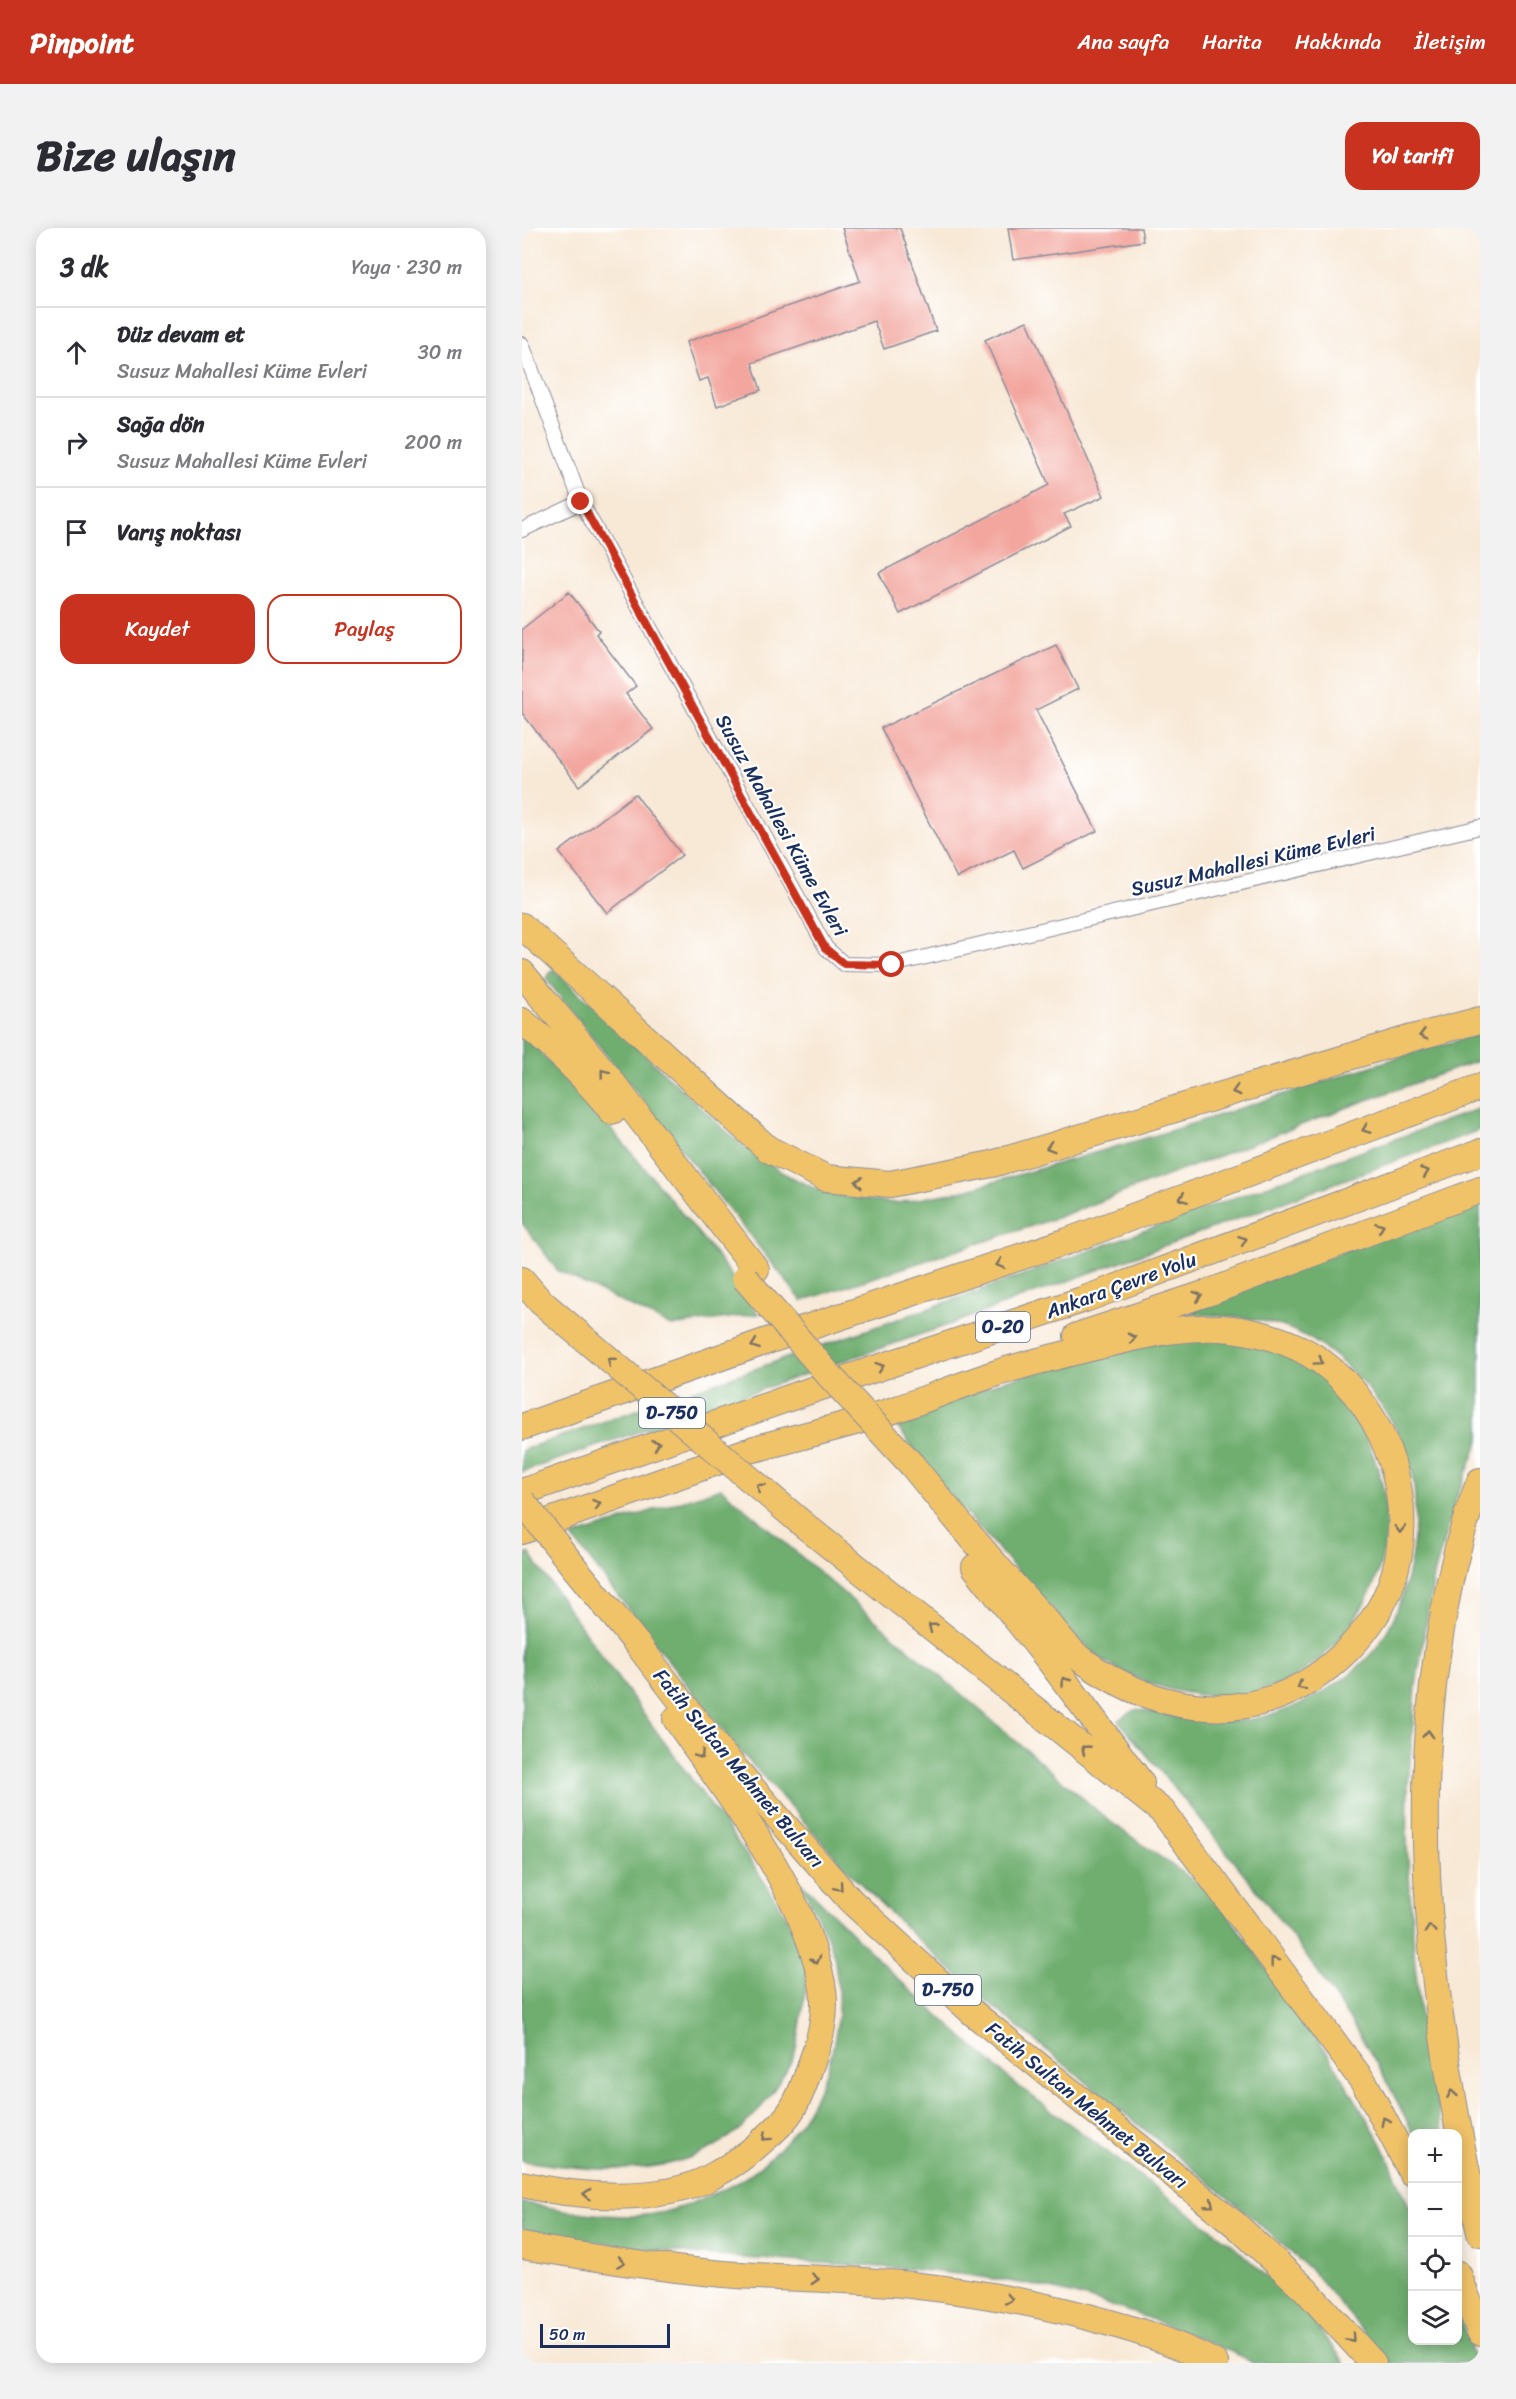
<!DOCTYPE html>
<html lang="tr">
<head>
<meta charset="utf-8">
<style>
  body { margin:0; font-family:Sriracha,sans-serif; background:#f2f2f3; color:#2b2b33 }
  .controls { position:absolute; right:18px; bottom:18px; display:grid; overflow:hidden; border-radius:12px; box-shadow:0 3px 15px #0003 }
  .controls button { width:54px; height:54px; display:grid; place-items:center; padding:0; border:0; border-bottom:2px solid #e1e1e2; background:#fff; color:#2b2b33; font:30px sans-serif }
  .scale { position:absolute; left:18px; bottom:15px; width:130px; box-sizing:border-box; padding-left:6px; border:3px solid #1b2f5e; border-top:0; font-size:16px; line-height:21px; white-space:nowrap; color:#1b2f5e; -webkit-text-stroke:4px #fff; paint-order:stroke }
  .stop { position:absolute; width:18px; height:18px; margin:-14px; border:4px solid #c8321e; border-radius:50%; background:#fff }
  .stop.end { background:#c8321e; border-color:#fff; box-shadow:0 2px 6px #0008 }
  .list { margin:0; padding:0; list-style:none }
  h2 { display:flex; justify-content:space-between; align-items:center; height:78px; margin:0; padding:0 24px; font-size:26px }
  h2 small { font-size:20px; font-weight:400; color:#7c7c81 }
  .list li { display:grid; grid-template-columns:39px 1fr auto; gap:18px; align-items:center; box-sizing:border-box; height:90px; padding:0 24px; border-top:2px solid #e1e1e2 }
  .list b { display:block; font-size:22px; white-space:nowrap }
  .list p { margin:0; font-size:20px; white-space:nowrap; color:#7c7c81 }
  .list em { font-size:20px; font-style:normal; color:#7c7c81 }
  .actions { display:flex; gap:12px; padding:18px 24px }
  .actions a { flex:1; padding:14px 0; border:2px solid #c8321e; border-radius:18px; text-align:center; font-size:21px; color:#c8321e }
  .actions .main { background:#c8321e; color:#fff }
  .icon { flex:none; width:33px; height:33px; fill:none; stroke:currentColor; stroke-width:2; stroke-linecap:round; stroke-linejoin:round }
  .map { position:relative; flex:none; width:958px; height:2135px; overflow:hidden; border-radius:18px }
  header { display:flex; align-items:center; gap:36px; box-sizing:border-box; height:84px; padding:0 30px; background:#c8321e; color:#fff }
  header strong { font-size:28px }
  nav { display:flex; gap:33px; margin-inline-start:auto; font-size:21px }
  .intro { display:flex; align-items:center; justify-content:space-between; box-sizing:border-box; height:144px; padding:0 36px }
  h1 { margin:0; font-size:42px }
  .button { padding:15px 27px; border-radius:18px; background:#c8321e; color:#fff; font-size:21px; font-weight:700 }
  main { display:flex; gap:36px; padding:0 36px }
  aside { flex:1; background:#fff; border-radius:18px; box-shadow:0 3px 15px #0003 }
  .map>svg:first-child { display:block }
  .forest { fill:#70ae6f; stroke:#466e66; stroke-width:1.5 }
  .building { fill:#f3a69e }
  .lines { fill:none; stroke-linecap:round; stroke-linejoin:round }
  .street-casing { stroke:#8a8c9a; stroke-width:16 }
  .highway-casing { stroke:#8a8c9a; stroke-width:28 }
  .street { stroke:#fff; stroke-width:14 }
  .highway { stroke:#f1c369; stroke-width:26 }
  .highway-bridge-casing { stroke:#8a8c9a; stroke-width:28; stroke-linecap:butt }
  .highway-bridge { stroke:#f1c369; stroke-width:26 }
  .oneway { stroke:#7b7263 }
  .route { stroke:#c8321e; stroke-width:8 }
  .labels { text-anchor:middle; stroke-width:4.5; stroke-linejoin:round; paint-order:stroke }
  .shield { fill:#fff; stroke:#5f6d8e; stroke-width:1.5 }
  .shield-label { font-size:18px; font-weight:bold; fill:#1b2f5e }
  .street-label { font-size:20px; fill:#1b2f5e; stroke:#fff }
</style>
</head>
<body>
<header>
<strong>Pinpoint</strong>
<nav><a>Ana sayfa</a><a>Harita</a><a>Hakkında</a><a>İletişim</a></nav>
</header>
<div class="intro"><h1>Bize ulaşın</h1><a class="button">Yol tarifi</a></div>
<main>
<aside>
<h2>3 dk<small>Yaya · 230 m</small></h2>
<ul class="list">
<li><svg class="icon" aria-label="ahead" viewBox="0 0 24 24"><path d="M12 20V5M6 11l6-6 6 6"/></svg><div><b>Düz devam et</b><p>Susuz Mahallesi Küme Evleri</p></div><em>30 m</em></li>
<li><svg class="icon" aria-label="right" viewBox="0 0 24 24"><path d="M7 20v-9h11M14 6l5 5-5 5"/></svg><div><b>Sağa dön</b><p>Susuz Mahallesi Küme Evleri</p></div><em>200 m</em></li>
<li><svg class="icon" aria-label="arrive" viewBox="0 0 24 24"><path d="M6 21V4h12l-3 4 3 4H6"/></svg><div><b>Varış noktası</b></div></li>
</ul>
<div class="actions"><a class="main">Kaydet</a><a>Paylaş</a></div>
</aside>
<div class="map">
<svg width="958" height="2135" viewBox="0 0 958 2135">
  <rect width="100%" height="100%" fill="#fff"/>
  <filter id="ink" filterUnits="userSpaceOnUse"><feTurbulence type="fractalNoise" baseFrequency=".0167" numOctaves="2"/><feDisplacementMap in="SourceGraphic" scale="12" xChannelSelector="R" yChannelSelector="G"/><feConvolveMatrix kernelMatrix="1 2 1 2 8 2 1 2 1" color-interpolation-filters="sRGB"/></filter>
  <filter id="wash" filterUnits="userSpaceOnUse"><feTurbulence type="fractalNoise" baseFrequency=".008" numOctaves="4" result="noise"/><feDisplacementMap in="SourceGraphic" scale="24" xChannelSelector="R" yChannelSelector="G"/><feGaussianBlur stdDeviation="1.35" result="paint"/><feColorMatrix in="noise" values="0 0 0 0 0 0 0 0 0 0 0 0 0 0 0 0 0 1.4 0 .05"/><feComposite in="paint" operator="in"/></filter>
  <g filter="url(#wash)">
    <rect width="100%" height="100%" fill="#f8e9d7"/>
    <g class="forest">
      <path d="M31 741 216 914 261 945 300 964 338 971 375 975 440 963 638 906 890 825 958 806V832L837 875 534 990 280 1073 24 751Z"/>
      <path d="M0 806C55 860 104 917 153 977 182 1012 211 1047 236 1086L149 1098 36 1043 0 995Z"/>
      <path d="M958 880V902L426 1097 0 1244V1222L451 1065Z"/>
      <path d="M958 972V1211L932 1276 912 1348 894 1458 886 1559 885 1617 893 1737 900 1801 921 1905H891C881 1885 871 1864 860 1845 787 1717 689 1605 596 1492L615 1481C654 1490 695 1498 736 1490 776 1482 830 1452 855 1419 889 1372 902 1288 887 1232 875 1188 828 1134 789 1111 752 1089 707 1088 666 1086L717 1062Z"/>
      <path d="M709 1108C727 1114 769 1125 782 1135 815 1158 833 1182 848 1219 879 1292 865 1359 812 1417 795 1435 772 1452 748 1460 694 1478 630 1463 582 1433 574 1428 566 1420 558 1413L428 1267 373 1196 480 1153 636 1114Z"/>
      <path d="M199 1260 586 1592 692 1667 808 1829 860 1916 890 1985V2112H936V2085L954 2135H868L792 2045 718 1979 463 1772 396 1712 334 1651 210 1514 50 1309Z"/>
      <path d="M7 1325C53 1391 100 1457 148 1522 179 1565 212 1607 241 1652 259 1679 277 1705 284 1737 286 1751 277 1814 272 1827 265 1844 251 1863 240 1878 178 1955 88 1945 0 1933V1328Z"/>
      <path d="M278 1653 375 1750 491 1854 711 2017 786 2087 823 2135H730L721 2129C657 2101 593 2075 524 2060 390 2032 252 2038 117 2020 78 2015 39 2007 0 2001V1974C37 1982 76 1989 113 1988 138 1987 166 1978 188 1967 197 1963 208 1959 217 1954 293 1903 329 1818 312 1728 308 1710 287 1672 278 1653Z"/>
    </g>
    <g id="blocks">
      <g class="building">
        <path d="M320 0H378L414 103 362 121 352 93 230 135 239 162 195 178 186 150 177 153 164 114 338 53Z"/>
        <path d="M486 0H619L621 13 491 32Z"/>
        <path d="M505 93 582 268 542 286 549 298 378 386 357 345 527 257 463 112Z"/>
        <path d="M47 364 77 403 74 406 114 458 104 466 131 501 57 558 0 485V401Z"/>
        <path d="M534 417 556 461 514 482 575 603 501 640 492 622 435 650 359 500Z"/>
        <path d="M113 566 160 627 85 685 37 624Z"/>
      </g>
    </g>
  </g>
  <g filter="url(#ink)">
    <use href="#blocks" fill-opacity="0" stroke="#8a8c9a" stroke-width="1.5"/>
    <g class="lines">
      <defs>
        <g id="street">
          <path d="M0 116 59 274"/>
          <path d="M0 302 59 274 304 720 322 736 370 737 958 599"/>
        </g>
        <g id="highway">
          <path d="M0 698 246 921 304 950 368 956 470 936 890 810 958 792"/>
          <path d="M0 745 83 845 234 1041"/>
          <path d="M0 793C33 820 63 849 90 883"/>
          <path d="M0 1052 18 1073"/>
          <path d="M555 1108 688 1064 958 962"/>
          <path d="M0 1199 245 1113 546 1013 958 859"/>
          <path d="M232 1221C279 1208 328 1197 375 1181 407 1170 439 1157 472 1146 509 1134 548 1125 586 1116 628 1106 667 1096 710 1101 741 1105 774 1115 800 1134 867 1183 898 1281 868 1359 857 1387 839 1410 817 1430 740 1501 641 1490 560 1432 545 1421 533 1402 520 1388 474 1340 432 1289 390 1237"/>
          <path d="M958 1253C936 1307 925 1362 916 1420 886 1616 915 1813 958 2005"/>
          <path d="M0 1264 287 1163 563 1071 958 924"/>
          <path d="M282 1297 641 1584 843 1856 890 1945"/>
          <path d="M0 1303 223 1224"/>
          <path d="M52 1339 116 1417 196 1521 329 1673 450 1784 714 1997 783 2061 851 2135"/>
          <path d="M453 1339 530 1436 619 1555"/>
          <path d="M0 1956C52 1969 138 1976 187 1950 206 1940 224 1928 239 1914 247 1907 256 1900 262 1892 275 1878 282 1857 288 1839 298 1812 306 1785 300 1755 279 1657 209 1572 154 1491"/>
          <path d="M0 2018C67 2029 134 2040 202 2046 267 2051 332 2050 397 2058 461 2065 525 2077 588 2095 624 2105 660 2117 693 2135"/>
          <path d="M936 2046 958 2104"/>
        </g>
      </defs>
      <use href="#street" class="street-casing"/>
      <use href="#highway" class="highway-casing"/>
      <use href="#street" class="street"/>
      <use href="#highway" class="highway"/>
      <defs>
        <g id="highway-bridge">
          <path d="M223 1050 306 1146 390 1237"/>
          <path d="M18 1073 282 1297"/>
          <path d="M0 1273 52 1339"/>
        </g>
      </defs>
      <use href="#highway-bridge" class="highway-bridge-casing"/>
      <use href="#highway-bridge" class="highway-bridge"/>
    </g>
    <defs><path id="oneway-chevron" d="M-2-3.5L2.5 0L-2 3.5" fill="none" stroke-width="1.6" stroke-linecap="round" stroke-linejoin="round" transform="scale(1.5)"/></defs>
    <g class="oneway">
      <use href="#oneway-chevron" transform="translate(901 807) rotate(165)"/>
      <use href="#oneway-chevron" transform="translate(82 845) rotate(-128)"/>
      <use href="#oneway-chevron" transform="translate(714 863) rotate(163)"/>
      <use href="#oneway-chevron" transform="translate(844 901) rotate(159)"/>
      <use href="#oneway-chevron" transform="translate(528 919) rotate(163)"/>
      <use href="#oneway-chevron" transform="translate(903 944) rotate(-21)"/>
      <use href="#oneway-chevron" transform="translate(337 954) rotate(-175)"/>
      <use href="#oneway-chevron" transform="translate(661 970) rotate(159)"/>
      <use href="#oneway-chevron" transform="translate(858 999) rotate(-21)"/>
      <use href="#oneway-chevron" transform="translate(721 1012) rotate(-21)"/>
      <use href="#oneway-chevron" transform="translate(478 1036) rotate(162)"/>
      <use href="#oneway-chevron" transform="translate(676 1068) rotate(-18)"/>
      <use href="#oneway-chevron" transform="translate(610 1110) rotate(-13)"/>
      <use href="#oneway-chevron" transform="translate(233 1117) rotate(160)"/>
      <use href="#oneway-chevron" transform="translate(89 1133) rotate(-140)"/>
      <use href="#oneway-chevron" transform="translate(797 1133) rotate(34)"/>
      <use href="#oneway-chevron" transform="translate(358 1139) rotate(-18)"/>
      <use href="#oneway-chevron" transform="translate(134 1216) rotate(-20)"/>
      <use href="#oneway-chevron" transform="translate(238 1259) rotate(-140)"/>
      <use href="#oneway-chevron" transform="translate(75 1276) rotate(-19)"/>
      <use href="#oneway-chevron" transform="translate(878 1301) rotate(91)"/>
      <use href="#oneway-chevron" transform="translate(410 1399) rotate(-141)"/>
      <use href="#oneway-chevron" transform="translate(543 1453) rotate(-127)"/>
      <use href="#oneway-chevron" transform="translate(779 1458) rotate(151)"/>
      <use href="#oneway-chevron" transform="translate(906 1506) rotate(-87)"/>
      <use href="#oneway-chevron" transform="translate(563 1521) rotate(-141)"/>
      <use href="#oneway-chevron" transform="translate(178 1527) rotate(56)"/>
      <use href="#oneway-chevron" transform="translate(317 1659) rotate(49)"/>
      <use href="#oneway-chevron" transform="translate(908 1701) rotate(-95)"/>
      <use href="#oneway-chevron" transform="translate(294 1732) rotate(74)"/>
      <use href="#oneway-chevron" transform="translate(752 1733) rotate(-127)"/>
      <use href="#oneway-chevron" transform="translate(930 1866) rotate(-100)"/>
      <use href="#oneway-chevron" transform="translate(863 1893) rotate(-118)"/>
      <use href="#oneway-chevron" transform="translate(244 1909) rotate(138)"/>
      <use href="#oneway-chevron" transform="translate(65 1966) rotate(-176)"/>
      <use href="#oneway-chevron" transform="translate(688 1976) rotate(39)"/>
      <use href="#oneway-chevron" transform="translate(99 2034) rotate(9)"/>
      <use href="#oneway-chevron" transform="translate(293 2051) rotate(3)"/>
      <use href="#oneway-chevron" transform="translate(487 2071) rotate(11)"/>
      <use href="#oneway-chevron" transform="translate(829 2110) rotate(48)"/>
    </g>
  </g>
  <g class="lines" filter="url(#ink)">
    <path class="route" d="M59 274 303 720 322 736 370 737"/>
  </g>
  <g class="labels">
    <g class="shield">
      <rect x="454" y="1084" width="54" height="30" rx="4.5"/>
      <rect x="117" y="1170" width="66" height="30" rx="4.5"/>
      <rect x="393" y="1747" width="66" height="30" rx="4.5"/>
    </g>
    <g class="shield-label">
      <text x="481" y="1105">O-20</text>
      <text x="150" y="1191">D-750</text>
      <text x="426" y="1768">D-750</text>
    </g>
    <g class="street-label">
      <text transform="translate(260 597) rotate(61)" y="7">Susuz Mahallesi Küme Evleri</text>
      <text transform="translate(731 633) rotate(-13)" y="7">Susuz Mahallesi Küme Evleri</text>
      <text transform="translate(599 1057) rotate(-20)" y="7">Ankara Çevre Yolu</text>
      <text transform="translate(217 1540) rotate(50)" y="7">Fatih Sultan Mehmet Bulvarı</text>
      <text transform="translate(565 1877) rotate(39)" y="7">Fatih Sultan Mehmet Bulvarı</text>
    </g>
  </g>
</svg>
<div class="controls">
<button>+</button>
<button>−</button>
<button><svg class="icon" aria-label="locate" viewBox="0 0 24 24"><circle cx="12" cy="12" r="6"/><path d="M12 2v4M12 18v4M2 12h4M18 12h4"/></svg></button>
<button><svg class="icon" aria-label="layers" viewBox="0 0 24 24"><path d="M12 4l9 5-9 5-9-5zM3 14l9 5 9-5"/></svg></button>
</div>
<div class="scale">50 m</div>
<div class="stop" style="left:370px;top:737px"></div>
<div class="stop end" style="left:59px;top:274px"></div>
</div>
</main>
</body>
</html>
